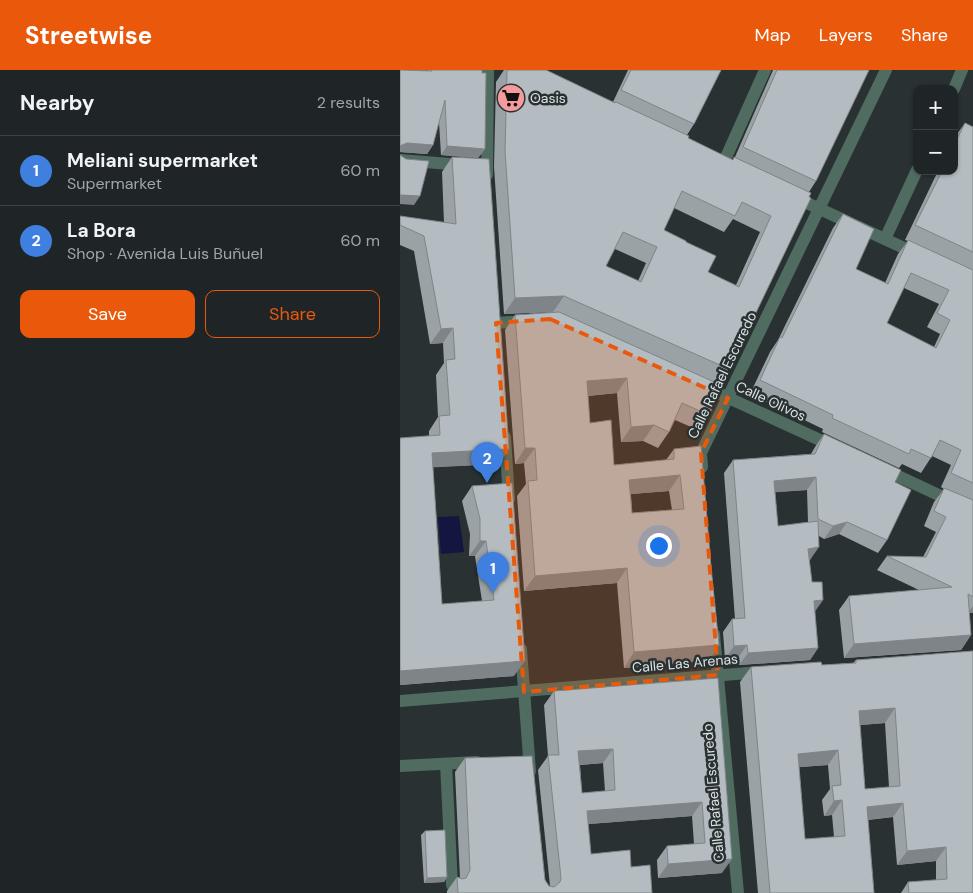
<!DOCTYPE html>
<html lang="en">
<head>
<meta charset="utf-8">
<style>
  body { margin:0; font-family:"DM Sans",sans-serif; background:#2c3132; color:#f1f3f6 }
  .controls { position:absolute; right:15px; top:15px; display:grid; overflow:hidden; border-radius:10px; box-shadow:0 1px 4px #0004 }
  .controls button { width:45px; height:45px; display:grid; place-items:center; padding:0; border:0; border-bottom:1px solid #3c4243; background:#1f2526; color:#f1f3f6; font:25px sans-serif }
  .you { position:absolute; left:258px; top:475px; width:18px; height:18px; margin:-12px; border:4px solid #fff; border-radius:50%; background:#1a73e8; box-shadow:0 0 0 8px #1a73e833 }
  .badge { display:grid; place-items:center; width:32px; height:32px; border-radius:50%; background:#ea580c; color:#fff; font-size:16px; font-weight:700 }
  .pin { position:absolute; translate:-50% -41px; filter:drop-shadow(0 1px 2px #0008) }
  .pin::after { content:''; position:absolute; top:26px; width:18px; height:15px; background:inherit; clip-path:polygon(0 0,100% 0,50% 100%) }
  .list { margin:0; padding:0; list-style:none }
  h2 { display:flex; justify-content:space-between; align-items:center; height:65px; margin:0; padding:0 20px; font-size:21px }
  h2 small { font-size:16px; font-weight:400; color:#a1a5a7 }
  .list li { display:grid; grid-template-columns:32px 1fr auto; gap:15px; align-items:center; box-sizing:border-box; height:70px; padding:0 20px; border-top:1px solid #3c4243 }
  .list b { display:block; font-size:19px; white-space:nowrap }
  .list p { margin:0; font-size:16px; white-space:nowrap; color:#a1a5a7 }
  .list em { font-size:16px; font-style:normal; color:#a1a5a7 }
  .actions { display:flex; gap:10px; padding:15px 20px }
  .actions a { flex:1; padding:11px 0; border:1px solid #ea580c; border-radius:10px; text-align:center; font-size:18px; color:#ea580c }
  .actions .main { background:#ea580c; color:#fff }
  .map { position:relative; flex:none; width:573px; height:823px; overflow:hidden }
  header { display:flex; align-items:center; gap:30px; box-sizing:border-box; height:70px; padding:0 25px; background:#ea580c; color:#fff }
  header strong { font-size:24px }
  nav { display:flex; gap:28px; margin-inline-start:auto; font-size:18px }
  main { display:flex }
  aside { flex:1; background:#1f2526 }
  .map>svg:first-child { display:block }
  .water { fill:#121641 }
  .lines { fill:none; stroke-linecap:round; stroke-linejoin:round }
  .minor { stroke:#506c61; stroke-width:12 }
  .wall { fill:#9ba2a6; fill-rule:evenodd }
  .shaded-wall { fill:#7e8487 }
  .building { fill:#b4bcc1; stroke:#7e8487; fill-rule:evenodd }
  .marked { fill:#e8590c; fill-opacity:0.2; stroke:#e8590c; stroke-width:4; stroke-dasharray:10 6; stroke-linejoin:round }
  .labels { text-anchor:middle; stroke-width:5; stroke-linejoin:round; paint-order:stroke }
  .poi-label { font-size:14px; fill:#dce2e2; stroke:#293132; text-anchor:start }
  .street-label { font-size:14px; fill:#dce2e2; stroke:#293132 }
</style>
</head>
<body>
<header>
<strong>Streetwise</strong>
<nav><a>Map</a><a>Layers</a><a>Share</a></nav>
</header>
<main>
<aside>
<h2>Nearby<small>2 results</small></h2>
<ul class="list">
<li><span class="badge" style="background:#3f7fe0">1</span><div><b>Meliani supermarket</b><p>Supermarket</p></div><em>60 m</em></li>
<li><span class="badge" style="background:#3f7fe0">2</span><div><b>La Bora</b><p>Shop · Avenida Luis Buñuel</p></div><em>60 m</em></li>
</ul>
<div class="actions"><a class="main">Save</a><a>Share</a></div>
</aside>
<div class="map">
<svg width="573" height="823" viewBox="0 0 573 823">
  <rect width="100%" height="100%" fill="#293132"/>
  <path class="water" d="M59 446 64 482 41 484 38 447Z"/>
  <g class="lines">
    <g class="minor">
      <path d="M0 0H38"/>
      <path d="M554 19 562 0"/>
      <path d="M0 90 62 95"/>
      <path d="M323 94 365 0"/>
      <path d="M87 105 88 0"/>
      <path d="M394 127 519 185"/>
      <path d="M485 169 517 100"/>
      <path d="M96 253 126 251"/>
      <path d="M320 324 433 376"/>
      <path d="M105 367 109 429"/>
      <path d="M302 397 301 383 486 0"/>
      <path d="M483 399 573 441"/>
      <path d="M314 564 338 823"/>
      <path d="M121 579 130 701"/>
      <path d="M0 631 361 602"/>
      <path d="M46 694 52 815"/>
      <path d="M0 696 77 692"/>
    </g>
  </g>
  <g class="wall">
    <path d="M0 0 28 1V0H82L85 79 78 88 41 85 39 52 33 75 27 84 0 82Z"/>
    <path d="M104 0H146L213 32 228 0H321L294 54 287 65 288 68 333 90 335 87 373 0H469L416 111 409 122 329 299 319 314 309 345 298 360 275 350 269 362 258 378 243 371 221 372 217 323 188 326 190 353 214 395 266 390 274 379 311 497 319 575 309 590 224 598 217 513 124 521 117 426 126 414 124 393 115 394 105 260 115 245 155 242H153L104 244 94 97 96 12ZM274 138 324 162 333 149 360 162 336 215 308 202 286 172 264 160ZM215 179 246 193 238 211 206 196ZM269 421 272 440 232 443 231 424Z"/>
    <path d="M565 53 573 57V543H569L571 565 561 580 444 588 439 540 449 526 519 520 477 500 487 486 523 487 536 462 524 456 534 432 544 419 541 417 551 395 532 386 521 403 502 394 499 398 422 362 423 359 350 324 370 282 378 270 433 158 443 144 456 199 485 213 498 184 508 171 505 170 538 101H554V68ZM504 218 539 234 527 257 540 264 534 277 487 253Z"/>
    <path d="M52 87 99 394 33 397 42 534 82 531 75 486H69L70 464 62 431 72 416 112 413 114 606 0 615 29 365V361L38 347 36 305 44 293 43 273 30 274 14 181 0 175V146L44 153 42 102Z"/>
    <path d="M424 364 495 412 487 470 478 483 439 464 424 469 419 466 410 490H409L418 578 410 590 339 595 338 588 325 589 323 562 332 549H335L324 403 333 390 411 384 415 377ZM407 420 408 452 378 456 375 422Z"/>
    <path d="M573 581V823H501L508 812 536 810V791L497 795 493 747 468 750 474 823H358L340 612 351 597 422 595 453 593 456 590ZM485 653 489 717 465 719 460 655ZM428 695 430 719 422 730 424 746 432 745 434 767 405 769 399 697Z"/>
    <path d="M318 608 322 803 258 808 257 790 267 776 294 774 292 746 188 754 191 784 231 797 252 823H47V821L57 807 60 808 55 702 65 688 149 816H150L138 700 148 686 144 635 154 621ZM203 693 205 721 182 723 180 695Z"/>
    <path d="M25 761 47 807 44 812 24 813 21 765Z"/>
  </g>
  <g class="shaded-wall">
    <path d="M7 73 33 75 27 84 0 82V76Z"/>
    <path d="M47 76 85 79 78 88 41 85Z"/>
    <path d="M0 125 20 126 14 135 0 134Z"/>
    <path d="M164 226 153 242 104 244 115 228Z"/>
    <path d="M53 258 43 273 30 274 41 259Z"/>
    <path d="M227 308 217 323 176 327 187 311Z"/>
    <path d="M254 355 243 371 221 372 231 357Z"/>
    <path d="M125 378H135L124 393 115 394Z"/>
    <path d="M109 379 99 394 21 398 32 383Z"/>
    <path d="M280 405 269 421 219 425 229 410Z"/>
    <path d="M416 407 407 420 366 423 374 411Z"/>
    <path d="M447 452 439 464 424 469 433 456Z"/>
    <path d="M80 471H86L75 486H69Z"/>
    <path d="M419 477 410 490 399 491 408 479Z"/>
    <path d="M227 498 217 513 124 521 135 506Z"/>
    <path d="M423 530 414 543V531Z"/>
    <path d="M573 536V543H568Z"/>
    <path d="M571 565 561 580 444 588 454 574Z"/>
    <path d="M319 575 309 590 224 598 234 582Z"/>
    <path d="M347 575 338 588 325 589 334 576Z"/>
    <path d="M418 578 410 590 339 595 348 583Z"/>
    <path d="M125 591 114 606 0 615V601Z"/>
    <path d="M495 638 485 653 449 656 459 641Z"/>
    <path d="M213 679 203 693 168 696 178 681Z"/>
    <path d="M438 680 428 695 388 698 398 684Z"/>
    <path d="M442 730 432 745 424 746 434 731Z"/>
    <path d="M302 732 292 746 177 755 187 741Z"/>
    <path d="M503 733 493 747 456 751 467 737Z"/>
    <path d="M546 777 536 791 497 795 507 781Z"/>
    <path d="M332 789 322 803 258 808 268 794Z"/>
    <path d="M47 807 44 812 24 813 27 808Z"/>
  </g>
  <g class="building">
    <path d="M0 0 32 1 31 0H82V3H86L85 79 47 76 45 30 33 75 7 73 0 76Z"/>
    <path d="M107 0H146L215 33 216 32 289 66 288 68 333 90 334 87 411 123 409 127 411 128 329 299 164 226 115 228 105 81ZM282 121 335 146 342 132 371 146 339 217 308 202 316 186 286 172V171L264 160ZM223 162 257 177 241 212 206 196Z"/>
    <path d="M231 0H321L294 54 221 20Z"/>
    <path d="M377 0H469L416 111 343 77Z"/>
    <path d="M565 53 573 57V182L515 155 542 101H554V75Z"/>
    <path d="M0 85 6 89 29 91 20 126 0 125Z"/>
    <path d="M52 87 89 89 109 379 32 383 42 534 94 530 86 471H80V449L72 416 112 413 125 591 0 601V368L40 365 39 346 50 345 46 290 55 289 53 258 41 259 24 166 0 155V146L56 154Z"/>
    <path d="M443 144 474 159 456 199 488 214 508 170 573 200V413L551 403 561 380 540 370 531 388 511 379 509 384 432 348 433 345 360 310 380 267 382 268ZM511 203 549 220 537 243 550 250 536 278 487 253Z"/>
    <path d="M159 242 323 316 309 345 282 333 269 362 254 355 231 357 227 308 187 311 190 353 211 350 214 395 274 389V379L301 376 311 497 319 575 234 582 227 498 135 506 128 411 137 410 135 378H125L115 245ZM280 405 284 439 232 443 229 410Z"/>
    <path d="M424 364 501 400 495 412 511 420 487 470 447 452 433 456 418 449 416 407 374 411 378 456 418 451 419 477 408 479 412 512H422L423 530 414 531 418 578 348 583 347 575 334 576 332 549 345 548 333 390 415 384Z"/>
    <path d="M544 418 573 430V527L568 524 571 565 454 574 449 526 552 517 487 486 526 487 546 447 534 441Z"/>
    <path d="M573 581V823H509L508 812 547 809 546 777 507 781 503 733 467 737 474 823H370L351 597 421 592 422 595 456 593V590ZM495 638 500 716 465 719 459 641ZM438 680 441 715 432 716 434 731 442 730 445 766 405 769 398 684Z"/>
    <path d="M318 608 332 789 268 794 267 776 305 773 302 732 187 741 191 784 230 780 231 797 250 795 252 823H58L57 807 62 809 66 808 70 800 65 688 132 686 145 810 149 816 154 817 160 812 161 808 148 685H159L154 621ZM213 679 215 720 182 723 178 681Z"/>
    <path d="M45 760 47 807 27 808 25 761Z"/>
  </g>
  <path class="marked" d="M150 249 328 328 301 383 318 605 124 622 96 253Z"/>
  <defs>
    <symbol id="supermarket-disc" viewBox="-11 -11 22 22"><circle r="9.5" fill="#f59b9c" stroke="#293132"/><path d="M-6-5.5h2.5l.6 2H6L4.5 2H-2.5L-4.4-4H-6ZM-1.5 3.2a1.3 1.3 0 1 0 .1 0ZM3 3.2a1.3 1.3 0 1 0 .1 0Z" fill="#111"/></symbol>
  </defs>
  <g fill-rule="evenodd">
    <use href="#supermarket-disc" x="95" y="12" width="32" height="32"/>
  </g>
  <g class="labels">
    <g class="poi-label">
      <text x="130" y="33">Oasis</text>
    </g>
    <g class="street-label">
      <text transform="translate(322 305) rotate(-64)" y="5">Calle Rafael Escuredo</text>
      <text transform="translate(371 331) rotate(25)" y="5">Calle Olivos</text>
      <text transform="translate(285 593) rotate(-5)" y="5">Calle Las Arenas</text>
      <text transform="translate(313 723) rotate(-95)" y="5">Calle Rafael Escuredo</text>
    </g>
  </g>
</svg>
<div class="controls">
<button>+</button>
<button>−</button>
</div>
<div class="you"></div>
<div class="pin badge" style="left:93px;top:523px;background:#3f7fe0">1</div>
<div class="pin badge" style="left:87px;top:413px;background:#3f7fe0">2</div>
</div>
</main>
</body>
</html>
